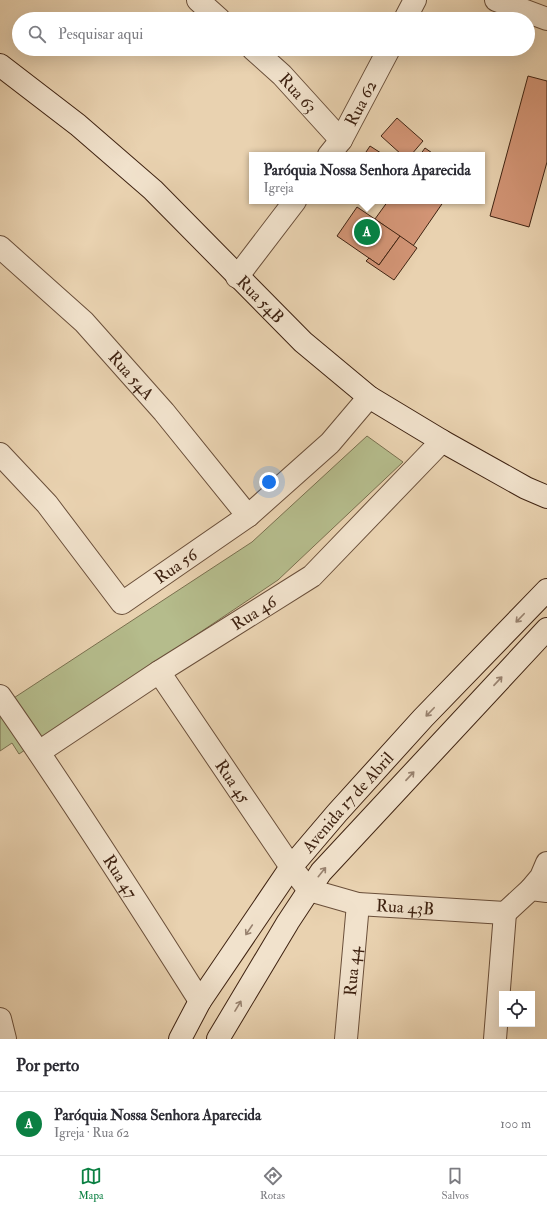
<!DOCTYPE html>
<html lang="pt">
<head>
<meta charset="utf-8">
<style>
  body { margin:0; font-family:"IM FELL Double Pica",serif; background:#f7f7f7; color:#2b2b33 }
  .controls { position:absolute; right:12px; bottom:12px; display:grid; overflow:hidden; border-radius:0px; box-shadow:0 4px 16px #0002 }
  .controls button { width:36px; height:36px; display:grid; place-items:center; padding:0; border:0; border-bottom:1px solid #e1e1e2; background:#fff; color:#2b2b33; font:20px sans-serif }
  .you { position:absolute; left:269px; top:482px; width:14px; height:14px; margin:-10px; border:3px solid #fff; border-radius:50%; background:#1a73e8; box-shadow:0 0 0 6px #1a73e833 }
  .badge { display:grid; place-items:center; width:26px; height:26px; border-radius:50%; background:#0b8043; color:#fff; font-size:13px; font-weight:700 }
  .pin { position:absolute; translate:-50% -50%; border:2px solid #fff; box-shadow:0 1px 4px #0006 }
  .popup { position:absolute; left:249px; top:152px; width:236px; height:52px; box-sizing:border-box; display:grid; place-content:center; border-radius:0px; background:#fff; filter:drop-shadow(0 1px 3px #0005); font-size:13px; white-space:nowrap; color:#7c7c81 }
  .popup b { font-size:15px; color:#2b2b33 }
  .popup::after { content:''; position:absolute; left:50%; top:100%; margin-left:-8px; border:8px solid transparent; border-top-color:#fff }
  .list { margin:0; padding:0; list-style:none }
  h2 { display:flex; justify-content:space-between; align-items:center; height:52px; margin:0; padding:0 16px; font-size:17px }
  h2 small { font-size:13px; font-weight:400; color:#7c7c81 }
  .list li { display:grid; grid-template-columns:26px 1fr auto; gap:12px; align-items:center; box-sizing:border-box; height:64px; padding:0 16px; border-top:1px solid #e1e1e2 }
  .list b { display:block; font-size:15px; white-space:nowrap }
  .list p { margin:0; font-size:13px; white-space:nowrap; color:#7c7c81 }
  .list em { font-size:13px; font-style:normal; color:#7c7c81 }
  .icon { flex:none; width:22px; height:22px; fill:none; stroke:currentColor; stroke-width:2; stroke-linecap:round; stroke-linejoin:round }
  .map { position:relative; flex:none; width:547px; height:1039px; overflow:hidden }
  .search { position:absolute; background:#fff; box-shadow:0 4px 16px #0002; left:12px; right:12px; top:12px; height:44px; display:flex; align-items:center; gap:10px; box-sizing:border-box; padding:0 14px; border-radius:22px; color:#7c7c81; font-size:15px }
  .sheet { height:116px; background:#fff }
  nav { display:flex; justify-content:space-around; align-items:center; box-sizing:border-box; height:56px; border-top:1px solid #e1e1e2; background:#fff; font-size:11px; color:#7c7c81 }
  nav a { display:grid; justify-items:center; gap:2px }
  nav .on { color:#0b8043 }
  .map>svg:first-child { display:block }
  .green { fill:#b5bc8c; stroke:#7a704f }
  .building { fill:#d39576; stroke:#3f2312 }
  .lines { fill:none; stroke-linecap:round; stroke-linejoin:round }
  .street-casing { stroke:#6a4f3a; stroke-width:24 }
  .secondary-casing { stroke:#3f2312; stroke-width:24 }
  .street { stroke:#f1e2cc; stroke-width:22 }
  .secondary { stroke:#f1e2cc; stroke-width:22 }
  .oneway { stroke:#98826f }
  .labels { text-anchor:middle; stroke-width:3.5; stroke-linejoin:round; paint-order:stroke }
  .street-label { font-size:17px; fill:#3f2312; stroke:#f1e2cc }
</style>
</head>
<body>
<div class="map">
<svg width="547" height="1039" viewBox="0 0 547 1039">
  <rect width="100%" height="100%" fill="#e9d2b0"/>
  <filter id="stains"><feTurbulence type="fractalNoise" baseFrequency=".005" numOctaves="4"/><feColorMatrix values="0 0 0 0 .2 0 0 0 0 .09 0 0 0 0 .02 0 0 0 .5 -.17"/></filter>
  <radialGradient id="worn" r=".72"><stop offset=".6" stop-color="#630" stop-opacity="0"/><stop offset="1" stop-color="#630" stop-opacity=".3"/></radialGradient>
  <path class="green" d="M367 436 403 462 278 580 19 754 12 743 0 751V707L252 542Z"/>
  <g class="building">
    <path d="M528 76 547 81V162L529 227 490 216Z"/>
    <path d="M397 118 423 141 411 155H402L381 136Z"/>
    <path d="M370 146 384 155H364Z"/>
    <path d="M425 148 435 155H420Z"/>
    <path d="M388 201H444L413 246 375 219Z"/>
    <path d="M357 207 400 236 379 265 337 236Z"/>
    <path d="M400 236 417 248 394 280 366 261 369 258 379 265Z"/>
  </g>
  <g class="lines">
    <defs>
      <g id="street">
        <path d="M198 0 219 19"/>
        <path d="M496 0 547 19"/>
        <path d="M405 19 415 0"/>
        <path id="s1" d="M253 49 282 75 341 140"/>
        <path id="s2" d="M329 155 341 140 389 49"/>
        <path id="s3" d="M0 247 84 322 164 412 248 516"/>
        <path d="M237 277 295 201"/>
        <path id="s4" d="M0 454 47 504 122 603 248 516 330 443 369 397"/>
        <path id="s5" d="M159 672 291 867 309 890 358 904 505 913"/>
        <path id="s6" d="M0 696C70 796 135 898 200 1001"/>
        <path id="s7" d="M39 752 159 672 312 576 442 441"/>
        <path d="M531 889 541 877 547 863"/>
        <path d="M505 913 531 889 547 891"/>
        <path d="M0 1019 5 1039"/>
        <path id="s8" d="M346 1039 358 904"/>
        <path d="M495 1039 505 913"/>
      </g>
      <g id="secondary">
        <path id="s9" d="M0 65 78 125 153 190 303 342 369 397 442 441 526 488 547 497"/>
        <path id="s10" d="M180 1039 200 1001 291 867 337 813 423 718 547 590"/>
        <path d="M218 1039 288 922 321 872 547 629"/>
      </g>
    </defs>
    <use href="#street" class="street-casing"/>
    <use href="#secondary" class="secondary-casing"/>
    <use href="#street" class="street"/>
    <use href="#secondary" class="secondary"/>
  </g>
  <defs><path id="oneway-shaft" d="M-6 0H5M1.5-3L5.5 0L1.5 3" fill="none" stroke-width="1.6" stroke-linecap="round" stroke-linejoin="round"/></defs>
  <g class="oneway">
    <use href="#oneway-shaft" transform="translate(520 618) rotate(134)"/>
    <use href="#oneway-shaft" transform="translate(498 681) rotate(-47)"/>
    <use href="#oneway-shaft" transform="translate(430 712) rotate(134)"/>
    <use href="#oneway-shaft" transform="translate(410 776) rotate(-47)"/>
    <use href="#oneway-shaft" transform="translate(322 872) rotate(-51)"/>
    <use href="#oneway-shaft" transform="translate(249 930) rotate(124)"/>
    <use href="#oneway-shaft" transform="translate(238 1006) rotate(-59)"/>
  </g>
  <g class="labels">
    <g class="street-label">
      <text dy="6" stroke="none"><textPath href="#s1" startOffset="63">Rua 63</textPath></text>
      <text dy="6" stroke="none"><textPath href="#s2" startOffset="61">Rua 62</textPath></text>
      <text dy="6" stroke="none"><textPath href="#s9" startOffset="351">Rua 54B</textPath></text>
      <text dy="6" stroke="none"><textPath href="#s3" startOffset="184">Rua 54A</textPath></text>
      <text dy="6" stroke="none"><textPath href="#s4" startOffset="258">Rua 56</textPath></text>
      <text dy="6" stroke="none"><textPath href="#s7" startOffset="256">Rua 46</textPath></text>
      <text dy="6" stroke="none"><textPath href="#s5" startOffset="132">Rua 45</textPath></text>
      <text dy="6" stroke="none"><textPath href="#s10" startOffset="291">Avenida 17 de Abril</textPath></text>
      <text dy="6" stroke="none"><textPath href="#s6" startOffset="217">Rua 47</textPath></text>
      <text dy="6" stroke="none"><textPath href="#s5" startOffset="363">Rua 43B</textPath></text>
      <text dy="6" stroke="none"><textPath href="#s8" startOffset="68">Rua 44</textPath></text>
    </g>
  </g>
  <rect width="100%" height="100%" filter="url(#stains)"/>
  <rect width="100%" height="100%" fill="url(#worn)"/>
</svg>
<div class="controls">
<button><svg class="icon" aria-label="locate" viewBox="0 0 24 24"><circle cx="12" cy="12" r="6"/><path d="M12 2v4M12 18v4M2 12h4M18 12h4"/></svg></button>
</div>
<div class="you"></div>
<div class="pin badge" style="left:367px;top:232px">A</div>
<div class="popup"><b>Paróquia Nossa Senhora Aparecida</b>Igreja</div>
<div class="search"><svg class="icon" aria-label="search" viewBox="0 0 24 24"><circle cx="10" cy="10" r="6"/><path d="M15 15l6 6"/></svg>Pesquisar aqui</div>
</div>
<section class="sheet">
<h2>Por perto<small></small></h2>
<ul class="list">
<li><span class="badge">A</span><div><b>Paróquia Nossa Senhora Aparecida</b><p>Igreja · Rua 62</p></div><em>100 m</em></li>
</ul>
</section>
<nav>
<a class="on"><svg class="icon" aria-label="map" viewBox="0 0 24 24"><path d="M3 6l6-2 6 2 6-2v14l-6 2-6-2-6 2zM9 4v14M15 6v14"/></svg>Mapa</a>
<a><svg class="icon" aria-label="directions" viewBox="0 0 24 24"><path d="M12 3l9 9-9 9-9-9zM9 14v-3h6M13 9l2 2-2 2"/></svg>Rotas</a>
<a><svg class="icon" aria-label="saved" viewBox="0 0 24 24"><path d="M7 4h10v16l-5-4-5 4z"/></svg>Salvos</a>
</nav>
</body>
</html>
